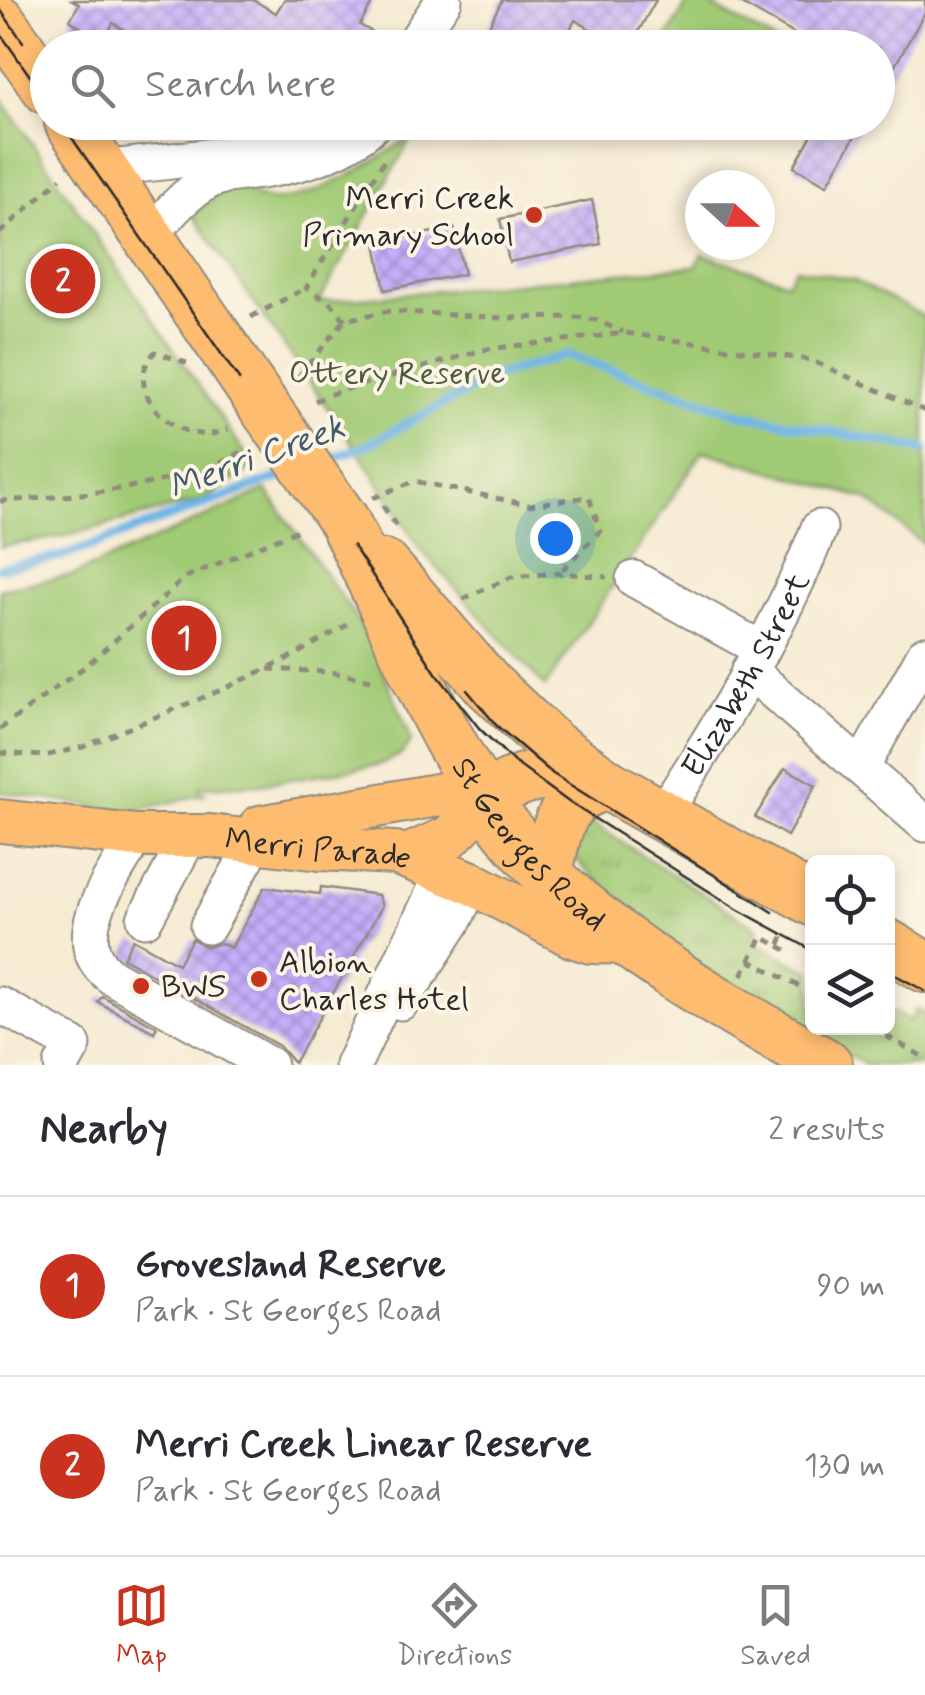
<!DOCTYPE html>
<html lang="en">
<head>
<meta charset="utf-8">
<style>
  body { margin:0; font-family:Mynerve,sans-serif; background:#f2f2f3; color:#2b2b33 }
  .controls { position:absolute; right:30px; bottom:30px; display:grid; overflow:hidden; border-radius:15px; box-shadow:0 5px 15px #0003 }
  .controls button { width:90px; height:90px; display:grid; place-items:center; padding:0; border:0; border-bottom:2px solid #e1e1e2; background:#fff; color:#2b2b33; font:50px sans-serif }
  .compass { position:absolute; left:685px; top:170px; width:90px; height:90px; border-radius:50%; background:#fff; box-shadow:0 5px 15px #0003; rotate:111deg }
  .you { position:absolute; left:555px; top:538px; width:35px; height:35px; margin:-25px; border:8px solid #fff; border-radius:50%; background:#1a73e8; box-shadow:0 0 0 15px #1a73e833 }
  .badge { display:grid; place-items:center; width:65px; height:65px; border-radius:50%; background:#c8321e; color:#fff; font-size:32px; font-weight:700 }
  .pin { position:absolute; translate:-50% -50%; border:5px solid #fff; box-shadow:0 2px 10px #0006 }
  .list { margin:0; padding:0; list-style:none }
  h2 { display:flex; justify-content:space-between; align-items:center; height:130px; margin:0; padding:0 40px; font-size:42px }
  h2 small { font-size:32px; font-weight:400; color:#7c7c81 }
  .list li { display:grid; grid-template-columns:65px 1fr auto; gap:30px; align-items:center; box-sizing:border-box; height:180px; padding:0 40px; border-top:2px solid #e1e1e2 }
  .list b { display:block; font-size:38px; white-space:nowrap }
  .list p { margin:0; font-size:32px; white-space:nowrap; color:#7c7c81 }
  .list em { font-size:32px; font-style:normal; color:#7c7c81 }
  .icon { flex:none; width:55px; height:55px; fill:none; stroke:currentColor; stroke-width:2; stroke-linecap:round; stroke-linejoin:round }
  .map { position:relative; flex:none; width:925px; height:1065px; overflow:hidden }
  .search { position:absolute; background:#fff; box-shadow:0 5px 15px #0003; left:30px; right:30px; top:30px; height:110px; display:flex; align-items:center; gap:25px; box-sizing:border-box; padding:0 35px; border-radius:55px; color:#7c7c81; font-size:38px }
  .sheet { height:490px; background:#fff }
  nav { display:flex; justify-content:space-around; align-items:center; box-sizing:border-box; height:140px; border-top:2px solid #e1e1e2; background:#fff; font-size:28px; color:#7c7c81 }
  nav a { display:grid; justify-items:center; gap:5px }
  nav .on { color:#c8321e }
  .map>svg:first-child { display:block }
  .grass { fill:url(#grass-tufts); stroke:#667a50; stroke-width:2.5 }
  .park { fill:#a1ca75; stroke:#667a50; stroke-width:2.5 }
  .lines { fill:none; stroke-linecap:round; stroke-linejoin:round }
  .stream { stroke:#70b5e7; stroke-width:9 }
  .building { fill:url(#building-cross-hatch) }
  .minor-casing { stroke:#908b7f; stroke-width:39 }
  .major-casing { stroke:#908b7f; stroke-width:46 }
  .highway-casing { stroke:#908b7f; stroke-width:54 }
  .path { stroke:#908b7f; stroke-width:5; stroke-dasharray:8 8; stroke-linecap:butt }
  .minor { stroke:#fff; stroke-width:35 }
  .major { stroke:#febc70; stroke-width:42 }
  .highway { stroke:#febc70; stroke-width:50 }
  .tram { stroke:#2b2b2b; stroke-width:2.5 }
  .highway-bridge-casing { stroke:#908b7f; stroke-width:54; stroke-linecap:butt }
  .highway-bridge { stroke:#febc70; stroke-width:50 }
  .poi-dot { fill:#c8321e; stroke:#fcf5e5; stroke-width:4 }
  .labels { text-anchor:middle; stroke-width:8; stroke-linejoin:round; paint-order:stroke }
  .poi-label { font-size:32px; fill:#2b2b2b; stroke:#fcf5e5; text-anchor:start }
  .park-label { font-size:32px; fill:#4e5b41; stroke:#fcf5e5 }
  .street-label { font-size:32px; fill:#2b2b2b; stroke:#fcf5e5 }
  .water-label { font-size:35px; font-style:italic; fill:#435b6d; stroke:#fcf5e5 }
</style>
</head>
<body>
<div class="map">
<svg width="925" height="1065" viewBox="0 0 925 1065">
  <defs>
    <pattern id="grass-tufts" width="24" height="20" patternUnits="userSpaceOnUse" patternTransform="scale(2.5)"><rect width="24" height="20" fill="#a1ca75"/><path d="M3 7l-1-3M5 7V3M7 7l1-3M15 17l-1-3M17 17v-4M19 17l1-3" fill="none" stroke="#83a460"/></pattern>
    <pattern id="building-cross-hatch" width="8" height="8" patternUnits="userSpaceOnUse" patternTransform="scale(2.5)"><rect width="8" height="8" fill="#c5affa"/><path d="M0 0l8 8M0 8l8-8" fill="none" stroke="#a08fcb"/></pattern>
  </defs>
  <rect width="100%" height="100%" fill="#fcf5e5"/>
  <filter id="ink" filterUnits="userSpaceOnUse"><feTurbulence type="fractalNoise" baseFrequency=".01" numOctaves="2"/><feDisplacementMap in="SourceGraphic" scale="20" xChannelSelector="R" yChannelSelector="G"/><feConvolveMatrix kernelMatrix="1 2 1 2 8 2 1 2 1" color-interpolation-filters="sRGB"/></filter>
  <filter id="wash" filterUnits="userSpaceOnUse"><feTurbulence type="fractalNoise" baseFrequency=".0048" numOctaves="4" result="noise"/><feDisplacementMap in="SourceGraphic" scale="40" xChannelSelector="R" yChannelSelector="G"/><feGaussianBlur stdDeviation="2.25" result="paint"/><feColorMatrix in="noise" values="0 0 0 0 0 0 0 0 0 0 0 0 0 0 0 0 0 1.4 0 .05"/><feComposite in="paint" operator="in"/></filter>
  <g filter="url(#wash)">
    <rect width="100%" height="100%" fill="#f6ebd3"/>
    <path class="grass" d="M584 818 758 929 752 941 812 972V1028H888V1010L910 1021 916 1009 925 1014V1065H866L694 966 591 875 575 858Z"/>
    <g class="park">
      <path d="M689 0H701L785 47H662Z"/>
      <path d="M0 97 254 466 204 500 60 537 0 547Z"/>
      <path d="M414 133 319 302 696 266 702 254 787 282 796 268 853 280 925 317V545L867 499 703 451 545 687 421 550 367 464 192 214 234 184C244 189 259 199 270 200 311 203 383 158 414 133Z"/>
      <path d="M266 490 361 625 375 652 412 740 402 754 378 765 260 784 201 787 199 790 205 794 130 812 0 792V589L74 575Z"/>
    </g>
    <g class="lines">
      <g class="stream">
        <path d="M320 463 363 447 498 375 567 355 741 414 925 450"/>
        <path d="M0 568 63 556 291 473"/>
      </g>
    </g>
    <g id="blocks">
      <g class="building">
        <path d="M72 0H253L276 13 284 0H374L360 25 372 32 363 48H155L113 23 102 42 70 20 79 4Z"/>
        <path d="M502 0H656L629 48H623L575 20 560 48H478Z"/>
        <path d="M735 0H925V12L878 96V48H819Z"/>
        <path d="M819 122H863L827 185 794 167Z"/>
        <path d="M592 200 601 244 509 262 500 219Z"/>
        <path d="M454 228 464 274 385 290 376 243Z"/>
        <path d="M785 768 816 785 787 836 755 817Z"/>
        <path d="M265 887 320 894 321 887 378 895 382 906 294 1063 279 1046 123 958 133 939 178 964 192 939 207 947 221 943 231 948Z"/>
        <path d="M102 996 157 1027 154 1032 98 1002Z"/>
      </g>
    </g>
  </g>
  <g filter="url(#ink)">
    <use href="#blocks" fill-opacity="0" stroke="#908b7f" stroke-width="2.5"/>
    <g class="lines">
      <defs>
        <g id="minor">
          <path d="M411 48 444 0"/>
          <path d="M102 169 275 149 296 143 335 122"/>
          <path d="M149 237C165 218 184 194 207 182 223 174 243 173 261 171 303 164 344 153 376 122"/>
          <path d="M634 579 761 649"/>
          <path d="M749 670 925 824"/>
          <path d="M861 768 925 654"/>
          <path id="s1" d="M663 814C719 727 782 625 819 528"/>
          <path d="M136 836C113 879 61 940 112 977L269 1065"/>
          <path d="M145 919 189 837"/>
          <path d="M208 926 256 841"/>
          <path d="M401 1002 454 920 472 883"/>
          <path d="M0 1005 73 1045 62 1065"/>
          <path d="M353 1065 444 871"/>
        </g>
        <g id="major">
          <path id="s2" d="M0 821 136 836H210L320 849 395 853 472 883 572 936 591 942 632 943"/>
          <path d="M260 827 453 792 470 793 486 800"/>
          <path d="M407 856 450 837 486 800"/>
        </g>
        <g id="highway">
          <path d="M0 21 48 89"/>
          <path d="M70 122 258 398"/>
          <path id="s3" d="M344 521C393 620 434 730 499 819 578 927 713 1000 827 1065"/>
          <path d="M384 565 489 686 553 746 608 785 812 900"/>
          <path d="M486 800C516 773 561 767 599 781"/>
          <path d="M547 873C556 831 560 793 608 785"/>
          <path d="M888 945 925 967"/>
        </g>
      </defs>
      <use href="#minor" class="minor-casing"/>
      <use href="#major" class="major-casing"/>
      <use href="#highway" class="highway-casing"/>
      <g class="path">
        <path d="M0 233 61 178"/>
        <path d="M251 317 306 288"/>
        <path d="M345 320 331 303 306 288 385 159"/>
        <path d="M187 363 155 352C117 390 181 453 228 429"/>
        <path d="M298 377 345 320 388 311 502 318 577 317 596 320 623 332"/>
        <path d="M315 401 336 392 487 349 626 333 810 360 925 411"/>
        <path d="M373 498 414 481 529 505 589 497 600 531 559 573"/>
        <path d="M0 501C60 498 197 485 243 450"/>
        <path d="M383 506 398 529"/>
        <path d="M463 599 511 577 559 573 607 577"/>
        <path d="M268 669 331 672 376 681"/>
        <path d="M0 729 87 665 186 577 303 528"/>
        <path d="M0 753 44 756 83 747 226 688 295 655 352 622"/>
        <path d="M779 946 790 952"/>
        <path d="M749 960 812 993"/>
        <path d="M742 975 762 937 779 946 786 930"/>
        <path d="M872 1028 925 1058"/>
      </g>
      <use href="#minor" class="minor"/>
      <use href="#major" class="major"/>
      <use href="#highway" class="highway"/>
      <g class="tram">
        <path d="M0 9 23 42"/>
        <path d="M0 33 48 102"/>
        <path d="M61 122 341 527 436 673 479 728 514 762 570 803 737 909 812 950"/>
        <path d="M467 690 497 726 553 774 773 912"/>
        <path d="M888 971 925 991"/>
      </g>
      <defs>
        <path id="highway-bridge" d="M258 398 344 521"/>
      </defs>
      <use href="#highway-bridge" class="highway-bridge-casing"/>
      <use href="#highway-bridge" class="highway-bridge"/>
    </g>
  </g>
  <g class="poi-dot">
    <circle cx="534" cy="215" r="10"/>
    <circle cx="259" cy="979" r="10"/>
    <circle cx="141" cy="986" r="10"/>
  </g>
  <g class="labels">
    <g class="poi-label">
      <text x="514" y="208" text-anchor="end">Merri Creek<tspan x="514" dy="37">Primary School</tspan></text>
      <text x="279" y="972">Albion<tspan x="279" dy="37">Charles Hotel</tspan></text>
      <text x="161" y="997">BWS</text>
    </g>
    <g class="park-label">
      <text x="397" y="383">Ottery Reserve</text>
    </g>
    <g class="street-label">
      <text dy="11" stroke="none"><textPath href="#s1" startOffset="162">Elizabeth Street</textPath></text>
      <text dy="11" stroke="none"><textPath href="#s3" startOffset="375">St Georges Road</textPath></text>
      <text dy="11" stroke="none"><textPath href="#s2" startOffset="320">Merri Parade</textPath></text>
    </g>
    <g class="water-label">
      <text transform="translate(256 456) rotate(-20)" y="12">Merri Creek</text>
    </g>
  </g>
</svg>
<div class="controls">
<button><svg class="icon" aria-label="locate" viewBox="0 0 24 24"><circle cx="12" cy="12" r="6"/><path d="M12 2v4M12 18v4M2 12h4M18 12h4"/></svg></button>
<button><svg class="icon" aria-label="layers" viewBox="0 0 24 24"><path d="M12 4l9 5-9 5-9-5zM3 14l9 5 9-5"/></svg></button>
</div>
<svg class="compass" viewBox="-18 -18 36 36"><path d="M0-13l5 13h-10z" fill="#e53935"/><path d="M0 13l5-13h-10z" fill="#7c7c81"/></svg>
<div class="you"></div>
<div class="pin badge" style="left:184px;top:638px">1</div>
<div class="pin badge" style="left:63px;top:281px">2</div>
<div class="search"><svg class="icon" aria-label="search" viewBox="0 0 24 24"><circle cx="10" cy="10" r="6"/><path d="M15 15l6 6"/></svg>Search here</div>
</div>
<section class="sheet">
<h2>Nearby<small>2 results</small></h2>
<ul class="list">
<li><span class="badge">1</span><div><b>Grovesland Reserve</b><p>Park · St Georges Road</p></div><em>90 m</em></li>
<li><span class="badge">2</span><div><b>Merri Creek Linear Reserve</b><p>Park · St Georges Road</p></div><em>130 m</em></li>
</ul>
</section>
<nav>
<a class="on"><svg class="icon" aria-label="map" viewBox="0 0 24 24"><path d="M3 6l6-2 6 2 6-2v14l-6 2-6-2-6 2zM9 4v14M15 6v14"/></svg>Map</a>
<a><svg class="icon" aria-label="directions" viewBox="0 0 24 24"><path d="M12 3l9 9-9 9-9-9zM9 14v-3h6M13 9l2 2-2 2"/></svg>Directions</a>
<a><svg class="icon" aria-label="saved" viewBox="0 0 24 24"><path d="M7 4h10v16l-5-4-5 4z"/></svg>Saved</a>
</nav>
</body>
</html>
